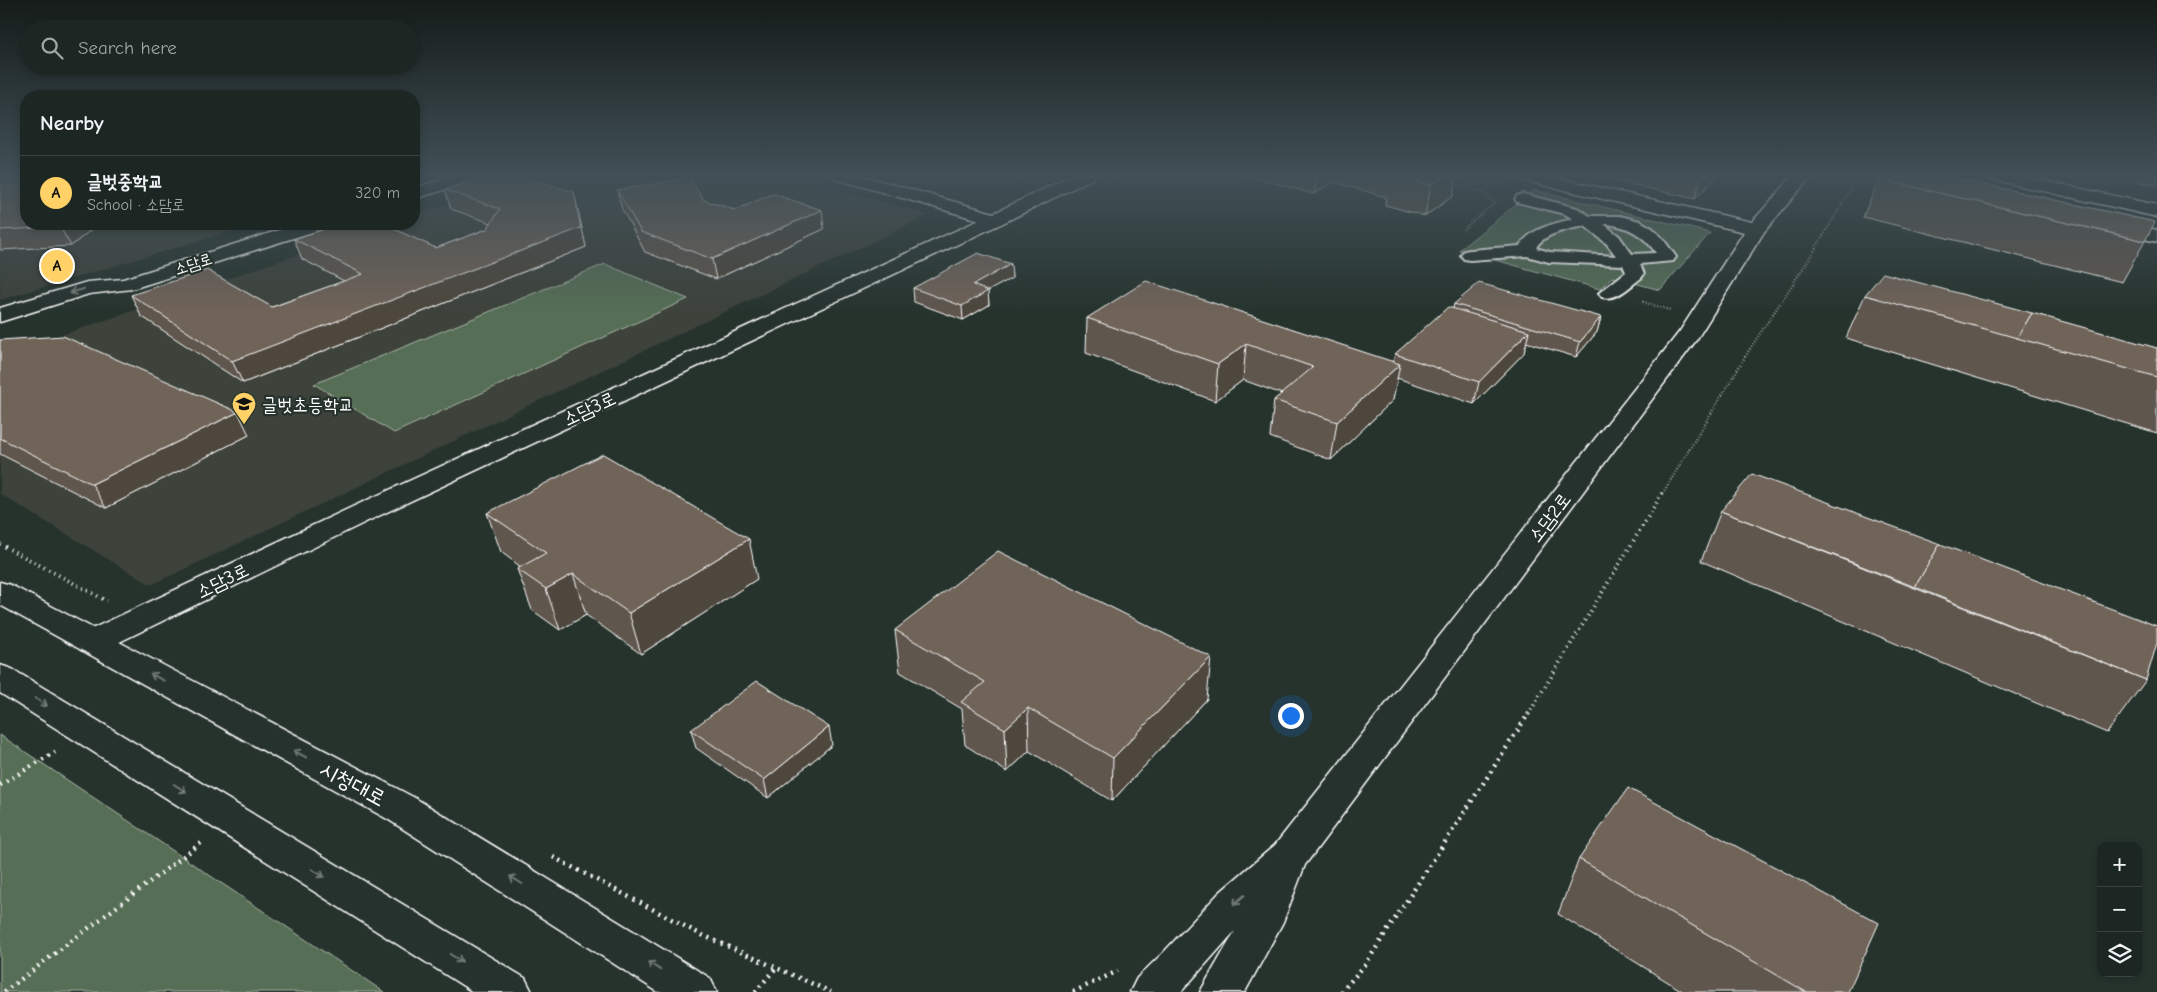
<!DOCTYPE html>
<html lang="en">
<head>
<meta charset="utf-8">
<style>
  body { margin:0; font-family:"Comic Neue","Poor Story",sans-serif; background:#29322f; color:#f1f3f6 }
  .controls { position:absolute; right:15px; bottom:15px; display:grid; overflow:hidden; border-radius:10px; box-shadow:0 2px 8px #0003 }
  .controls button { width:45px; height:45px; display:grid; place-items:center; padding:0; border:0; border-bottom:1px solid #3a4340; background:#1c2622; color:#f1f3f6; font:25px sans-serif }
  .you { position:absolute; left:1290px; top:715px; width:18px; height:18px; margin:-12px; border:4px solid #fff; border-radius:50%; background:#1a73e8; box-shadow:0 0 0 8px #1a73e833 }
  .badge { display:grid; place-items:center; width:32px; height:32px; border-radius:50%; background:#ffd166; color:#111; font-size:16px; font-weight:700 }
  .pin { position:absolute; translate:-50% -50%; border:2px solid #fff; box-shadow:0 1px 5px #0006 }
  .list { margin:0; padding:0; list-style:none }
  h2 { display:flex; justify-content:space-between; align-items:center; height:65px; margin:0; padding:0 20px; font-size:21px }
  h2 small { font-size:16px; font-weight:400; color:#a0a5a5 }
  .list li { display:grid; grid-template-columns:32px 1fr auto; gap:15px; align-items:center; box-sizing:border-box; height:75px; padding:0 20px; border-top:1px solid #3a4340 }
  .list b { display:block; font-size:19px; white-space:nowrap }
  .list p { margin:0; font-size:16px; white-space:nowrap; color:#a0a5a5 }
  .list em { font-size:16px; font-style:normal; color:#a0a5a5 }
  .icon { flex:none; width:28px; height:28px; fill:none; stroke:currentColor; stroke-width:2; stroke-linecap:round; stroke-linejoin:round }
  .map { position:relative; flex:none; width:2157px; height:992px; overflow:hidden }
  .search { position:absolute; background:#1c2622; box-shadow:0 2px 8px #0003; left:20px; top:20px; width:400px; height:55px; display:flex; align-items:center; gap:12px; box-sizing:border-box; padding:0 18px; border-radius:28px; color:#a0a5a5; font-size:19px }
  .panel { position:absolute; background:#1c2622; box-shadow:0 2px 8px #0003; left:20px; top:90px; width:400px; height:140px; border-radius:20px }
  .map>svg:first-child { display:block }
  .built { fill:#3c423a }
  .green { fill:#566e54; stroke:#aab6aa }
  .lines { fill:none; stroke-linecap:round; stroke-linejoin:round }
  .pedestrian-casing { stroke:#fff; stroke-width:4 }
  .minor-casing { stroke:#fff; stroke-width:3 }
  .tertiary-casing { stroke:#fff; stroke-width:3 }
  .path-far2 { stroke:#fff; stroke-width:2.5; stroke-dasharray:0.5 2.5; stroke-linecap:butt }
  .path-far1 { stroke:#fff; stroke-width:4; stroke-dasharray:1 4.5; stroke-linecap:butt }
  .path { stroke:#fff; stroke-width:4.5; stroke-dasharray:2 5; stroke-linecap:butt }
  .pedestrian { fill:#26332d; fill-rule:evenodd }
  .minor { fill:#26332d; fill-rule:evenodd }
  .tertiary { fill:#26332d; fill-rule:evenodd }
  .wall { fill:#5f564d; stroke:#fff }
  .shaded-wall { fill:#4e463e; stroke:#fff }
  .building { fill:#6f6459; stroke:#fff }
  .oneway { stroke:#727a76 }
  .labels { text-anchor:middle; stroke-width:4.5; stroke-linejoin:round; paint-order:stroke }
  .far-street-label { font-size:16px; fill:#fff; stroke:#26332d }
  .poi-label { font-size:19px; fill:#fff; stroke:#26332d; text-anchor:start }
  .street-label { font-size:19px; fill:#fff; stroke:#26332d }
  .near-street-label { font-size:22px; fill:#fff; stroke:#26332d }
</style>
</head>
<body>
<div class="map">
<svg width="2157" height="992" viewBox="0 0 2157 992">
  <rect width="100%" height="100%" fill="#26332d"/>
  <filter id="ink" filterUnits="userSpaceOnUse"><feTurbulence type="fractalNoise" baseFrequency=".02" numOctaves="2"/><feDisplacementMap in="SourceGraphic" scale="10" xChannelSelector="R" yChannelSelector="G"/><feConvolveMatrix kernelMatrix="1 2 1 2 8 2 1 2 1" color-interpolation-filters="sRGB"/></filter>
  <g filter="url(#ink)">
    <g class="built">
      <path d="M0 175 26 224H255L0 300Z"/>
      <path d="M530 175H787L929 215 151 585 0 494V356L387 224H414V215Z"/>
    </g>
    <g class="green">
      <path d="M1534 190 1710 233 1660 290 1612 277 1600 289 1459 250Z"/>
      <path d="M605 264 688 299 394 433 314 384Z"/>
      <path d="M0 735 384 992H0Z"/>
    </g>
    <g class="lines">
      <defs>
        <path id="pedestrian" d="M1523 194 1577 208 1590 216H1620L1640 221 1652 228 1663 239 1676 257 1673 261 1640 264 1644 274 1641 278C1630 286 1617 301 1602 297L1599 293 1626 272 1623 265 1549 262 1527 256 1470 260 1464 259 1461 255 1464 251 1470 250 1520 246C1531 228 1553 224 1573 219L1565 214 1517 202 1515 199 1517 196ZM1604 224C1626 225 1643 234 1656 253L1632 254 1619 236ZM1585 226 1607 244 1616 256 1550 252 1536 248C1543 233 1570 229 1585 226Z"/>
        <g id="minor">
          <path d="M834 175H860L994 213 1073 175H1095L1092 179 1003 223 370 520 103 650 92 653 81 650 76 642 81 634 350 508 979 220 836 179Z"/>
          <path d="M1515 175H1544L1752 222 1794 175H1812L1764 232 1697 339 1305 865 1283 922 1245 992H1200L1235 931 1181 992H1130L1137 978 1163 953 1219 893 1275 845 1680 331 1744 232 1517 179Z"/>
        </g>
        <g id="tertiary">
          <path d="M457 175H483L480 179 414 199V188Z"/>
          <path d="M1986 175H2017L2157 205V217L1995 180 1989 179Z"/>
          <path d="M2112 220 2157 230V242L2105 230 2102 226 2105 222Z"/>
          <path d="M299 224H327L325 228 132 289 89 294 0 322V308L87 282 123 279Z"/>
          <path d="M0 582 11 585 415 798 710 978 717 992H658L389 820 0 605Z"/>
          <path d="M0 665 12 669 525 978 532 992H473L0 693Z"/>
        </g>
      </defs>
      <use href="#pedestrian" class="pedestrian-casing"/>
      <use href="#minor" class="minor-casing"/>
      <use href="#tertiary" class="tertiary-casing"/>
      <g class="path-far2">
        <path d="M1114 179 1122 175"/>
        <path d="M1451 184 1482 192 1495 203 1462 230"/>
        <path d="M1643 302 1670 310"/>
        <path d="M1663 493 1748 352 1813 253 1855 182H1880"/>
      </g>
      <g class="path-far1">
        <path d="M0 544 107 601"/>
        <path d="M1528 715 1663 492"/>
      </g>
      <g class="path">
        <path d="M0 785 55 752"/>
        <path d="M553 857 700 934 831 992"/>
        <path d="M4 992 201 843"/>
        <path d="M755 992 777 967"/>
        <path d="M1073 992 1118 971"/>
        <path d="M1341 992 1365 965 1529 713"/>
      </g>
      <use href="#pedestrian" class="pedestrian"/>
      <use href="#minor" class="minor"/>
      <use href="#tertiary" class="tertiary"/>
    </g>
    <g class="wall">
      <path d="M0 175 98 224 71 246 0 250Z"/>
      <path d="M1246 175H1457L1453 196 1425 216 1385 205 1386 197 1333 182 1314 194Z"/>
      <path d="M1592 175H1718L1695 199Z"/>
      <path d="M2139 175H2157V185L2136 181Z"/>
      <path d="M1879 179 2145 241 2122 282 1863 217Z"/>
      <path d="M445 190 574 192 586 247 243 383 141 316 131 295 272 307 344 281 302 259 294 239 436 248 487 229 491 223 451 209Z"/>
      <path d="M617 190 735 210 824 229 716 279 645 252 622 209Z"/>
      <path d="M1011 264 1012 278 988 291 989 305 963 320 914 302 913 288Z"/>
      <path d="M1865 295 2157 348V433L1846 338Z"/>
      <path d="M1454 304 1601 317 1597 332 1576 357 1526 342 1524 353 1474 404 1397 378 1393 400 1331 460 1270 437 1274 400 1282 394 1243 380 1215 401 1086 353 1087 318 1393 362 1395 354 1453 308Z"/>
      <path d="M0 340 249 435 106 508 0 454Z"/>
      <path d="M1721 511 2146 680 2107 733 1701 561Z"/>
      <path d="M487 513 757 579 641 654 586 615 560 630 532 610 517 569 521 567 501 552Z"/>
      <path d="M895 630 1207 699 1112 801 1029 751 1007 772 965 745 962 709 900 672Z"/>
      <path d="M691 730 832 745 768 798 696 748Z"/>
      <path d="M1579 859 1848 992H1684L1558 914Z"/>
    </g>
    <g class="shaded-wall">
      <path d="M1317 175H1334L1333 182 1314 194Z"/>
      <path d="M1447 175H1457L1453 196 1425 216 1431 185Z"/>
      <path d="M1702 175H1718L1695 199Z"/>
      <path d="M574 192 586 247 243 383 232 361Z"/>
      <path d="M822 210 824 229 716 279 712 259Z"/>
      <path d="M64 224H98L71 246 60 227Z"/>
      <path d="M1011 264 1012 278 988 291 989 305 963 320 962 306 973 285Z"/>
      <path d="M1601 317 1597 332 1576 357 1580 342Z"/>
      <path d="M1529 331 1524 353 1474 404 1479 382Z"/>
      <path d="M1246 344 1243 380 1215 401 1218 364Z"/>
      <path d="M1400 364 1393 400 1331 460 1337 422Z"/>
      <path d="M238 412 249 435 106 508 92 484Z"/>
      <path d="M749 539 757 579 641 654 629 613Z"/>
      <path d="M573 574 586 615 560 630 546 589Z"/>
      <path d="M1211 657 1207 699 1112 801 1113 758Z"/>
      <path d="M1028 708 1029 751 1007 772 1005 729Z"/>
      <path d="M829 727 832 745 768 798 764 780Z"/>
    </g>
    <g class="building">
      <path d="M0 175H26V224H64L60 227 0 230V187L2 186 0 185Z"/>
      <path d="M488 175H517L574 192 581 228 232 361 131 295 207 270 272 307 363 274 294 239 340 224H383L436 248 487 229 500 209 445 190Z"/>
      <path d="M1391 175H1447L1431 185Z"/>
      <path d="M1883 175H1942L2155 222 2145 241 1879 179Z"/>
      <path d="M689 178 704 200 735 210 773 194 822 210 712 259 641 232 617 190Z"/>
      <path d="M978 253 1011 264 973 285 988 291 962 306 913 288Z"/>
      <path d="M1883 273 2032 313 2017 338 1865 295Z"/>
      <path d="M1146 281 1400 364 1337 422 1274 400 1313 367 1246 344 1218 364 1087 318Z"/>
      <path d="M1479 283 1601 317 1580 342 1454 304Z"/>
      <path d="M1448 307 1529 331 1479 382 1395 354Z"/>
      <path d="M2032 313 2157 348V377L2017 338Z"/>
      <path d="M63 336 238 412 92 484 0 438V340Z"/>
      <path d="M603 454 749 539 629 613 573 574 546 589 517 569 546 553 487 513Z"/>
      <path d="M1752 474 1940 544 1915 587 1721 511Z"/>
      <path d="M1940 544 2157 626V643L2146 680 1915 587Z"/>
      <path d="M998 551 1211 657 1113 758 1028 708 1005 729 961 702 985 682 895 630Z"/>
      <path d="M757 681 829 727 764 780 691 730Z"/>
      <path d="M1628 788 1879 923 1848 992H1806L1579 859Z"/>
    </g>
    <defs><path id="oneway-shaft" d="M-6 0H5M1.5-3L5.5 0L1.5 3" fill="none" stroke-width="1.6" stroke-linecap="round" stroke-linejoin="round" transform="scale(1.25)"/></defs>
    <g class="oneway">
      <use href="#oneway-shaft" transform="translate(77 291) rotate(163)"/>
      <use href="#oneway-shaft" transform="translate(157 677) rotate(-152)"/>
      <use href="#oneway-shaft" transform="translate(41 702) rotate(32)"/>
      <use href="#oneway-shaft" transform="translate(300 754) rotate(-152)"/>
      <use href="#oneway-shaft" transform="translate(180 788) rotate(32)"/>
      <use href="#oneway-shaft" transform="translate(318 873) rotate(32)"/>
      <use href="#oneway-shaft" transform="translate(516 880) rotate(-148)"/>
      <use href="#oneway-shaft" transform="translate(1239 900) rotate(139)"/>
      <use href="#oneway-shaft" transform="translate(456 958) rotate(32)"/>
      <use href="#oneway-shaft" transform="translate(654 966) rotate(-147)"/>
    </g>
  </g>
  <linearGradient id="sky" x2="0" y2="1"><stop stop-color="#151c19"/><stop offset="0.56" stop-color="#415057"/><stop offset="1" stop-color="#415057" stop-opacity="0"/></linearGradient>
  <rect width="2157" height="313" fill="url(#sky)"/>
  <defs>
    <symbol id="school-pin" viewBox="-11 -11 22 30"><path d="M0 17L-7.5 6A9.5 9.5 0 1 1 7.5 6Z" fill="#ffd166" stroke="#26332d"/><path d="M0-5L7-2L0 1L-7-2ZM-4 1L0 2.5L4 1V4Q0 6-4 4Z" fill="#111"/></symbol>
  </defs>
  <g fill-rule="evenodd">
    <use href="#school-pin" x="230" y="390" width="28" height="38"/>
  </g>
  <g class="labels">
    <g class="far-street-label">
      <text transform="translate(193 263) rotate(-18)" y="6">소담로</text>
    </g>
    <g class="poi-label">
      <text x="262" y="411">글벗초등학교</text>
    </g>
    <g class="street-label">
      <text transform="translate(589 408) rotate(-25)" y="7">소담3로</text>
      <text transform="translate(1549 517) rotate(-53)" y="7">소담2로</text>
      <text transform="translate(222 580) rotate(-26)" y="7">소담3로</text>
    </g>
    <g class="near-street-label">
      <text transform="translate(353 783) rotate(28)" y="8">시청대로</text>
    </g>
  </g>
</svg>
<div class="controls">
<button>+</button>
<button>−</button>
<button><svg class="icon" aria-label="layers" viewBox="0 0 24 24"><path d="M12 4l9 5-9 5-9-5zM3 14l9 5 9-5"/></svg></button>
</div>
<div class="you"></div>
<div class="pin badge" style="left:57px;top:266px">A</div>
<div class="search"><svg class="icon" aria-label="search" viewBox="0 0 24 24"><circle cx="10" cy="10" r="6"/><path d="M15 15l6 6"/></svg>Search here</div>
<section class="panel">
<h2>Nearby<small></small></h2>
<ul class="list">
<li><span class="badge">A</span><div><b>글벗중학교</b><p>School · 소담로</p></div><em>320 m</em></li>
</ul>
</section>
</div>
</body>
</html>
